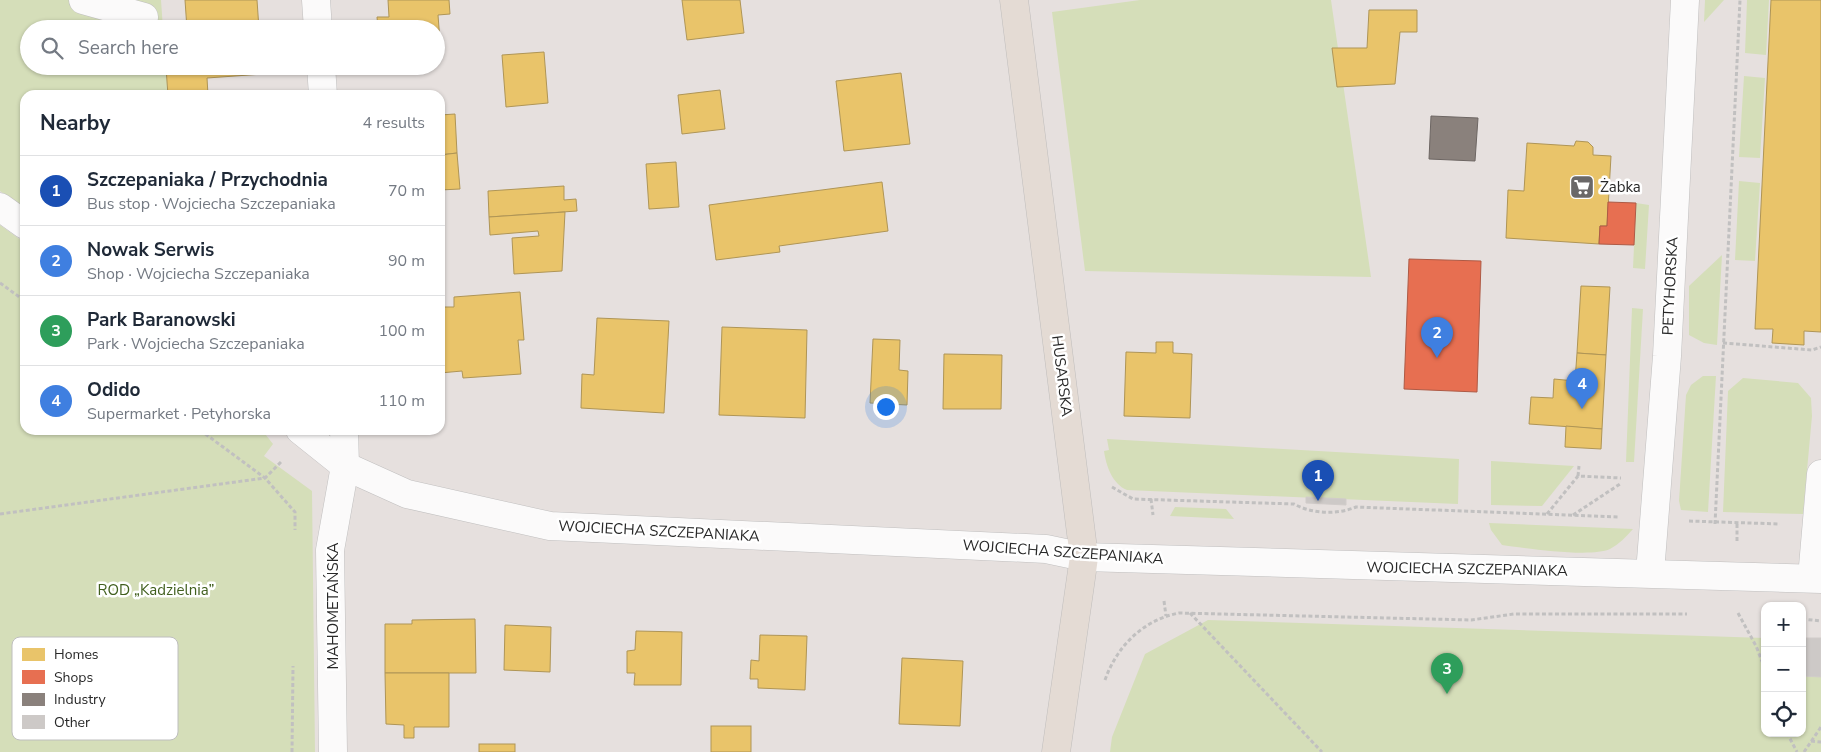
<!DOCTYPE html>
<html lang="en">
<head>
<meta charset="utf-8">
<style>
  body { margin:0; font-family:"Nunito Sans",sans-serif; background:#f2f2f3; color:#1f2937 }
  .controls { position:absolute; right:15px; bottom:15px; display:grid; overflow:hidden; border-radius:10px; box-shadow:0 1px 4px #0004 }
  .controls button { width:45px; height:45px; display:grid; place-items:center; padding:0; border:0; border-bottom:1px solid #e0e1e3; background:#fff; color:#1f2937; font:25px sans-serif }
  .you { position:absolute; left:885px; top:406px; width:18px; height:18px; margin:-12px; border:4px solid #fff; border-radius:50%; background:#1a73e8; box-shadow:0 0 0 8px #1a73e833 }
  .badge { display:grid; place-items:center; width:32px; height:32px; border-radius:50%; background:#d93025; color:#fff; font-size:16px; font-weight:700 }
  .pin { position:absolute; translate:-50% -41px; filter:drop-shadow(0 1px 2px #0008) }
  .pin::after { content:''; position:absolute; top:26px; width:18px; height:15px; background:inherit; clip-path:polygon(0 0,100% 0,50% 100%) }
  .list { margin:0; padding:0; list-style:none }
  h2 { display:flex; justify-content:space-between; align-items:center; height:65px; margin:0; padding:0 20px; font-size:21px }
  h2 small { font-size:16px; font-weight:400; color:#747a83 }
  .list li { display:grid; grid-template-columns:32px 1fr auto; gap:15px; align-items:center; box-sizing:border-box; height:70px; padding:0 20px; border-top:1px solid #e0e1e3 }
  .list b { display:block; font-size:19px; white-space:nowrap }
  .list p { margin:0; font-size:16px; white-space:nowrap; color:#747a83 }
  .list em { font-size:16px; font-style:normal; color:#747a83 }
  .icon { flex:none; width:28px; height:28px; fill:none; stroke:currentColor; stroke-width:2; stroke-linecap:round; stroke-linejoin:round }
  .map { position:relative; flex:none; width:1821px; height:752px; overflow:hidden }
  .search { position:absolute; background:#fff; box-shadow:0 1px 4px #0004; left:20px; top:20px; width:425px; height:55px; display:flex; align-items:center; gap:12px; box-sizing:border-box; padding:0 18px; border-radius:28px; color:#747a83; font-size:19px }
  .panel { position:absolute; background:#fff; box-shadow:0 1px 4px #0004; left:20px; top:90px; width:425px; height:345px; border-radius:15px }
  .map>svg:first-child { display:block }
  .green { fill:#d5deb9 }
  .homes { fill:#e9c46a; stroke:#af9556 }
  .shops { fill:#e76f51; stroke:#ae5a45 }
  .industry { fill:#8a817c; stroke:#6d6663 }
  .building { fill:#cdc9c7; stroke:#d1ccca }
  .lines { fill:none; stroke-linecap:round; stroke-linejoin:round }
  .minor-casing { stroke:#c0bfbf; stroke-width:29 }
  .major-casing { stroke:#bfbdbc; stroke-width:29 }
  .path { stroke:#c1c0c0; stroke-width:3; stroke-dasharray:4 2.5; stroke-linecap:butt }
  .minor { stroke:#fbfafa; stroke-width:28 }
  .major { stroke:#e4dbd4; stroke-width:28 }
  .labels { text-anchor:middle; stroke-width:5; stroke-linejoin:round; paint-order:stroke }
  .poi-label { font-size:15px; fill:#282828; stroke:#fff; text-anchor:start }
  .street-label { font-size:15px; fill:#282828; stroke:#fff }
  .park-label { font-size:15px; fill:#415f1e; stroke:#fff }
  .key { fill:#fff; stroke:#bebebe; stroke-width:1 }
  .key-label { font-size:14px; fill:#282828 }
</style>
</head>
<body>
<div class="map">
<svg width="1821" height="752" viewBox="0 0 1821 752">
  <rect width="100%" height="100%" fill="#e6e0de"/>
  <g class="green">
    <path d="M0 0H161L163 29H29V66H166L168 95H25V209L0 191Z"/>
    <path d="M1140 0H1331L1371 277 1085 271 1052 12Z"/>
    <path d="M1705 0H1724L1704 22Z"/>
    <path d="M1747 0H1769L1766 55 1745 53Z"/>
    <path d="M1744 76 1765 78 1760 158 1739 157Z"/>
    <path d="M1739 181 1760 183 1755 261 1735 260Z"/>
    <path d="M1636 203 1649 205 1645 269 1633 268Z"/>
    <path d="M0 225 25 243V430H262L273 444 264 456 312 491 315 752H0Z"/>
    <path d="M1722 255 1717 345 1704 343 1689 335V286Z"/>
    <path d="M1632 308 1643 309 1634 462H1626Z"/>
    <path d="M1703 376H1716L1708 512 1681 510 1679 501 1686 395 1691 385Z"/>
    <path d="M1743 378 1798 383 1811 398 1812 416 1803 514 1723 512 1728 391Z"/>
    <path d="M1107 439 1459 459 1458 504 1127 490C1112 484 1106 465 1104 451L1109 450Z"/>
    <path d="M1491 461 1574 466 1542 506 1491 505Z"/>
    <path d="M1175 507 1226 509 1234 519 1170 516Z"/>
    <path d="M1489 523 1633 529C1626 537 1619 544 1610 549 1590 558 1525 548 1502 545L1491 530Z"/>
    <path d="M1208 620 1765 638V733H1802V639L1821 640V752H1110L1112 737 1145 654Z"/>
  </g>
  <g class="homes">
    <path d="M185 0H257L259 29H187Z"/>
    <path d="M388 0H449L450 14 438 15 440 41H436V29L378 28 377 17H389Z"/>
    <path d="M682 0H740L744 33 687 40Z"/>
    <path d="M1771 0H1821V332L1804 331V345L1772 343 1773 329H1755Z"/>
    <path d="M1369 10H1417V32H1400L1395 84 1337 87 1332 48H1367Z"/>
    <path d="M544 52 548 103 506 107 502 55Z"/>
    <path d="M190 66H262L263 74 207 78 208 95H168L166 68Z"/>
    <path d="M901 73 910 144 844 151 836 81Z"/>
    <path d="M720 90 725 129 682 134 678 95Z"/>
    <path d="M455 114 457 153 440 155V115Z"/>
    <path d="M1576 141 1588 142 1593 147V155L1611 156 1607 226H1600L1599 244 1506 238 1508 190 1524 191 1527 143 1574 146Z"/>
    <path d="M457 153 460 189 440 190V155Z"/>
    <path d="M676 162 679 207 649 209 646 164Z"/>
    <path d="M882 182 888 231 779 246 780 252 716 260 709 205Z"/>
    <path d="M564 186V200L576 199 577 211 489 217 488 191Z"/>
    <path d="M565 212 562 271 514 274 512 238 539 236 538 231 490 235 489 217Z"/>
    <path d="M1581 286 1610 287 1606 355 1577 353Z"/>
    <path d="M520 292 524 340H518L521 374 463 378 462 371 440 373V307H454V297Z"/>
    <path d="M597 318 669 321 664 413 581 408 582 374 594 375Z"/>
    <path d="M722 327 807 330 805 418 719 415Z"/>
    <path d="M873 339 900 340 899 370 908 371 907 405 870 403Z"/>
    <path d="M1156 342H1173V353L1192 354 1190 418 1124 416 1126 352 1156 353Z"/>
    <path d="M1577 353 1606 355 1602 429 1529 424 1531 397 1553 398 1554 379 1575 381Z"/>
    <path d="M944 354 1002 355 1001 409H943Z"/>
    <path d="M1566 426 1602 429 1601 449 1565 447Z"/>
    <path d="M475 619 476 673H385V624H412V620Z"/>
    <path d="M505 625 551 627 550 672 504 670Z"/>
    <path d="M636 631 682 632 681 685H634L635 673H627V651L635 650Z"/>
    <path d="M760 635 807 636 805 690 758 688V679H750L751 660 759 661Z"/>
    <path d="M902 658 963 661 960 726 899 724Z"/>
    <path d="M385 673H449V727H414V738H404V725L386 724Z"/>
    <rect x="711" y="726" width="40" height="26"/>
    <rect x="479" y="744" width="36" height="8"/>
  </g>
  <g class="shops">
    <path d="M1608 202 1636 203 1634 245 1599 244 1600 226H1607Z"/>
    <path d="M1409 259 1481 261 1477 392 1404 389Z"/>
  </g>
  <path class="industry" d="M1431 116 1478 118 1475 161 1429 159Z"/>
  <g class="building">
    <path d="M1306 497 1346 499V505L1306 503Z"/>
    <path d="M1802 638H1821V677L1802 676Z"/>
  </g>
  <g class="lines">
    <defs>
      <g id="minor">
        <path d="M83 0 144 17"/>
        <path d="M316 0 318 29"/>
        <path d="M321 66 323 95"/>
        <path d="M0 207 25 225"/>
        <path d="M300 430 345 466 407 494 550 526 1046 549 1084 557 1821 579"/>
        <path d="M1650 573 1667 356 1685 0"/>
        <path d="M1812 578 1821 474"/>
        <path d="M333 752 330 550 345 466 344 430"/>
      </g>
      <path id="major" d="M1014 0 1084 557 1056 752"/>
    </defs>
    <use href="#minor" class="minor-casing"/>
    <use href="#major" class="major-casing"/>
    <g class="path">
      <path d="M0 283 25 301"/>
      <path d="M1723 343 1812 350 1821 347"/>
      <path d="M200 430 265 478 295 512V530"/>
      <path d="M1578 476 1579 466"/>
      <path d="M1112 487 1133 499 1294 504C1312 514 1337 515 1356 507L1619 517"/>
      <path d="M1151 499 1153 515"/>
      <path d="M0 514 265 478 282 461"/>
      <path d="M1547 514 1578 476 1621 478"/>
      <path d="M1573 515 1620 484"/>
      <path d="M1689 521 1780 524"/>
      <path d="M1715 524 1740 0"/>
      <path d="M1737 541V524"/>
      <path d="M1164 601 1166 616"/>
      <path d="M1190 613 1322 752"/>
      <path d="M1738 613 1756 646 1765 669"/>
      <path d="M1802 619 1821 621"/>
      <path d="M1105 680C1117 646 1143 620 1179 613L1471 620 1514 614H1687"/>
      <path d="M1787 733 1797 752"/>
      <path d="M1811 741 1821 742"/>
      <path d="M292 752 293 666"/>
      <path d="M1804 752 1821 727"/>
    </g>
    <use href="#minor" class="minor"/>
    <use href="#major" class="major"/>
  </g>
  <defs>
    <symbol id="supermarket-square" viewBox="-11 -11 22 22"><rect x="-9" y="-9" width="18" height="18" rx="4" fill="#6a6868" stroke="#fff"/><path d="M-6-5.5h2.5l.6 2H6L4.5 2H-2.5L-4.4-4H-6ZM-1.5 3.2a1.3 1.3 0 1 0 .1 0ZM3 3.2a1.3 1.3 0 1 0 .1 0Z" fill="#fff"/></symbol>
  </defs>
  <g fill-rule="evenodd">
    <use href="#supermarket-square" x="1568" y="173" width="28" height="28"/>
  </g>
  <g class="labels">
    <g class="poi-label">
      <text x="1600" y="192">Żabka</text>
    </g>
    <g class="street-label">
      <text transform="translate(1670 286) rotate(-87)" y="5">PETYHORSKA</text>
      <text transform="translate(1062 376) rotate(83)" y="5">HUSARSKA</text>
      <text transform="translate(659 531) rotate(3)" y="5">WOJCIECHA SZCZEPANIAKA</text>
      <text transform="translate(1063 552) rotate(4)" y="5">WOJCIECHA SZCZEPANIAKA</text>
      <text transform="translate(1467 569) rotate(1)" y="5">WOJCIECHA SZCZEPANIAKA</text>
      <text transform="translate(333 606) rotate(-90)" y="5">MAHOMETAŃSKA</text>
    </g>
    <g class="park-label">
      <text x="156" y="595">ROD „Kadzielnia”</text>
    </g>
  </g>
  <rect x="12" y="637" width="166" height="103" rx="8" class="key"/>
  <rect x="22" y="648" width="23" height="13" fill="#e9c46a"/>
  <rect x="22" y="670" width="23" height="14" fill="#e76f51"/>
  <rect x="22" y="693" width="23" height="13" fill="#8a817c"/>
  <rect x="22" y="715" width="23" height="14" fill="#cdc9c7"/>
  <g class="key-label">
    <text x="54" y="659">Homes</text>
    <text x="54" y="682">Shops</text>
    <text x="54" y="704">Industry</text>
    <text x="54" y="727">Other</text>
  </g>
</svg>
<div class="controls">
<button>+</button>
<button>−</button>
<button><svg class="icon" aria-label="locate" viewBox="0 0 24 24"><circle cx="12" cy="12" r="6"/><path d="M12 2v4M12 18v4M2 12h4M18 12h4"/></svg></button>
</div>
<div class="you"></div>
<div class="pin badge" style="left:1318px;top:501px;background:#1a4fb4">1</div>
<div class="pin badge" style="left:1437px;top:358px;background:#3f7fe0">2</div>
<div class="pin badge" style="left:1447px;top:694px;background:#2e9e5b">3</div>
<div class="pin badge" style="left:1582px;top:409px;background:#3f7fe0">4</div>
<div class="search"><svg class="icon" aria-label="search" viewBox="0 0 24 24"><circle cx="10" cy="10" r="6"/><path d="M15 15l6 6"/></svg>Search here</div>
<section class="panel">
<h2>Nearby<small>4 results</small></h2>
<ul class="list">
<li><span class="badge" style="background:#1a4fb4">1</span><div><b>Szczepaniaka / Przychodnia</b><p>Bus stop · Wojciecha Szczepaniaka</p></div><em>70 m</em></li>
<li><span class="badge" style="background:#3f7fe0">2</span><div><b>Nowak Serwis</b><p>Shop · Wojciecha Szczepaniaka</p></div><em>90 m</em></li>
<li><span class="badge" style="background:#2e9e5b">3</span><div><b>Park Baranowski</b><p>Park · Wojciecha Szczepaniaka</p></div><em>100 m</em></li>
<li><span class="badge" style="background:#3f7fe0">4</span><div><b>Odido</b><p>Supermarket · Petyhorska</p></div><em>110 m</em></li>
</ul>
</section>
</div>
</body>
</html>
